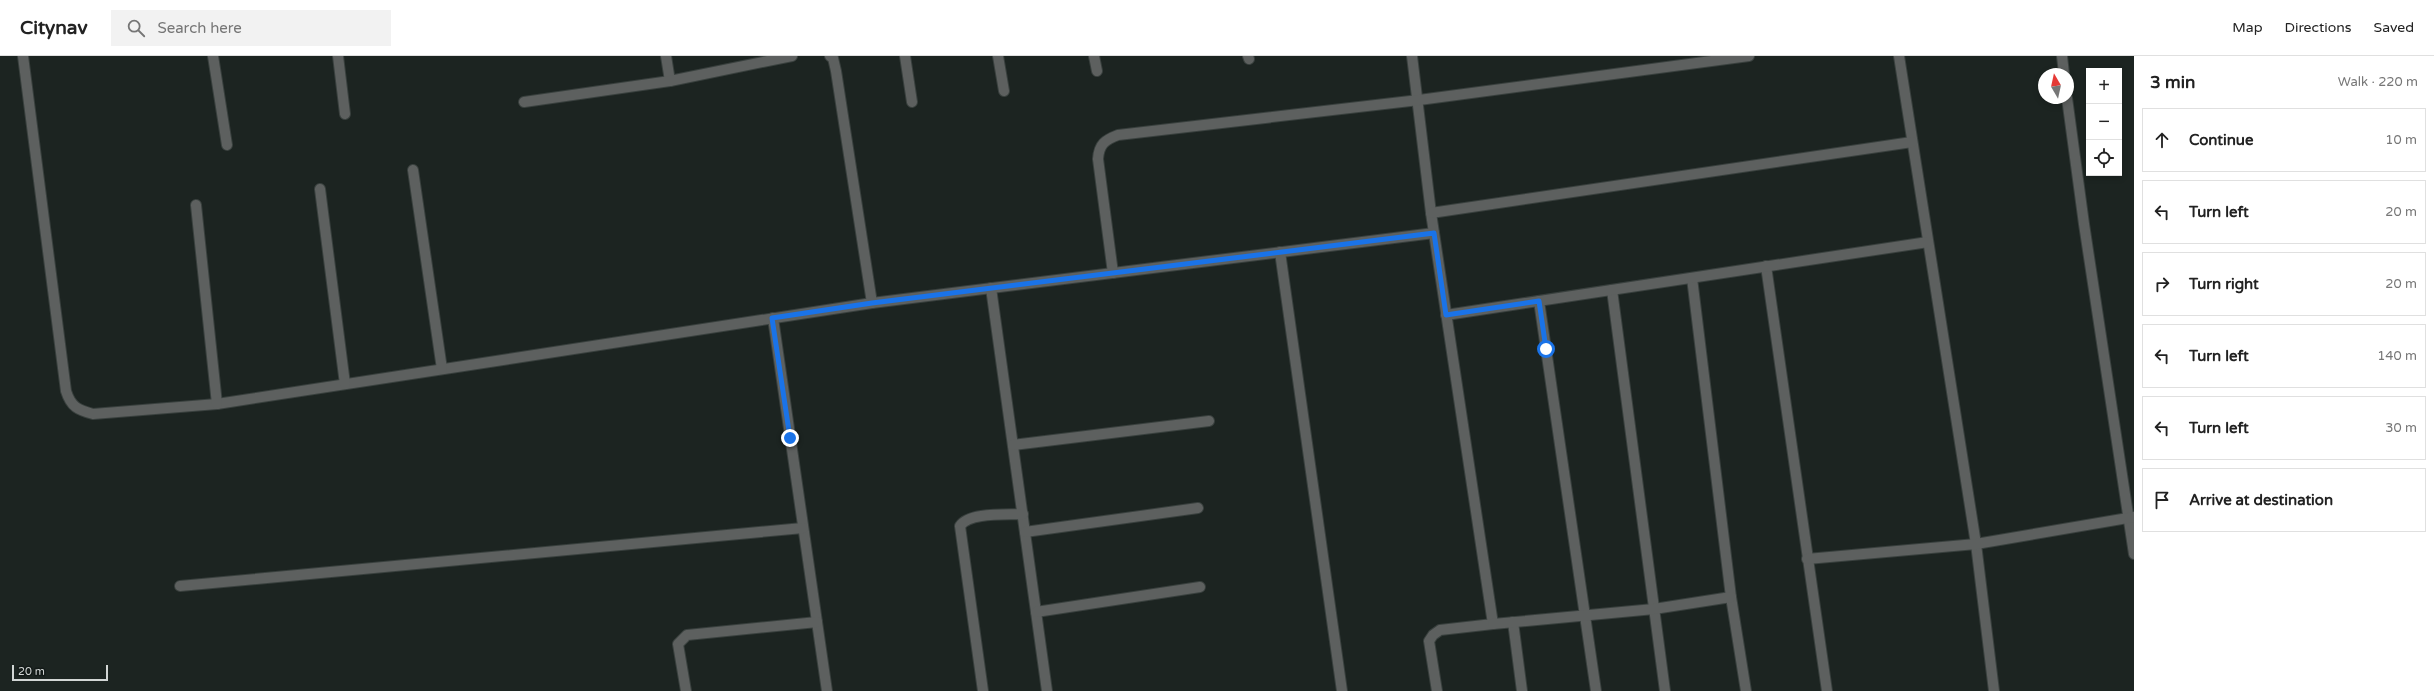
<!DOCTYPE html>
<html lang="en">
<head>
<meta charset="utf-8">
<style>
  body { margin:0; font-family:"Varela Round",sans-serif; background:#f2f2f2; color:#222 }
  .controls { position:absolute; right:12px; top:12px; display:grid; overflow:hidden; border-radius:0px; box-shadow:0 2px 6px #0003 }
  .controls button { width:36px; height:36px; display:grid; place-items:center; padding:0; border:0; border-bottom:1px solid #e0e0e0; background:#fff; color:#222; font:20px sans-serif }
  .compass { position:absolute; left:2038px; top:12px; width:36px; height:36px; border-radius:50%; background:#fff; box-shadow:0 2px 6px #0003; rotate:351deg }
  .scale { position:absolute; left:12px; bottom:10px; width:96px; box-sizing:border-box; padding-left:4px; border:2px solid #d2d6d5; border-top:0; font-size:11px; line-height:14px; white-space:nowrap; color:#d2d6d5; -webkit-text-stroke:3px #131a18; paint-order:stroke }
  .stop { position:absolute; width:12px; height:12px; margin:-9px; border:3px solid #1a73e8; border-radius:50%; background:#fff }
  .stop.end { background:#1a73e8; border-color:#fff; box-shadow:0 1px 4px #0008 }
  .list { margin:0; padding:0; list-style:none }
  h2 { display:flex; justify-content:space-between; align-items:center; height:52px; margin:0; padding:0 16px; font-size:17px }
  h2 small { font-size:13px; font-weight:400; color:#767676 }
  .list li { display:grid; grid-template-columns:26px 1fr auto; gap:12px; align-items:center; box-sizing:border-box; height:64px; margin:0 8px 8px; padding:0 8px; border:1px solid #e0e0e0; border-radius:0px }
  .list b { display:block; font-size:15px; white-space:nowrap }
  .list em { font-size:13px; font-style:normal; color:#767676 }
  .icon { flex:none; width:22px; height:22px; fill:none; stroke:currentColor; stroke-width:2; stroke-linecap:round; stroke-linejoin:round }
  .map { position:relative; flex:none; width:2134px; height:635px; overflow:hidden }
  header { display:flex; align-items:center; gap:24px; box-sizing:border-box; height:56px; padding:0 20px; background:#fff; border-bottom:1px solid #e0e0e0 }
  header strong { font-size:19px }
  nav { display:flex; gap:22px; margin-inline-start:auto; font-size:14px }
  .search { width:280px; height:36px; background:#f2f2f2; display:flex; align-items:center; gap:10px; box-sizing:border-box; padding:0 14px; border-radius:0px; color:#767676; font-size:15px }
  main { display:flex }
  aside { flex:1; background:#fff }
  .map>svg:first-child { display:block }
  .lines { fill:none; stroke-linecap:round; stroke-linejoin:round }
  .minor-casing { stroke:#39403e; stroke-width:12 }
  .minor { stroke:#5d605f; stroke-width:10 }
  .route { stroke:#1a73e8; stroke-width:5 }
</style>
</head>
<body>
<header>
<strong>Citynav</strong>
<div class="search"><svg class="icon" aria-label="search" viewBox="0 0 24 24"><circle cx="10" cy="10" r="6"/><path d="M15 15l6 6"/></svg>Search here</div>
<nav><a>Map</a><a>Directions</a><a>Saved</a></nav>
</header>
<main>
<div class="map">
<svg width="2134" height="635" viewBox="0 0 2134 635">
  <rect width="100%" height="100%" fill="#1c2421"/>
  <g class="lines">
    <defs>
      <g id="minor">
        <path d="M23 0 66 335C71 351 78 354 93 358L217 348 872 247 1434 177"/>
        <path d="M213 0 227 89"/>
        <path d="M338 0 345 58"/>
        <path d="M666 0 670 25"/>
        <path d="M830 0 833 2 836 15 872 247"/>
        <path d="M905 0 912 46"/>
        <path d="M998 0 1004 35"/>
        <path d="M1094 0 1097 15"/>
        <path d="M1248 0 1249 3"/>
        <path d="M1412 0 1431 157 1493 568 1440 574 1433 579 1429 585 1437 635"/>
        <path d="M1899 0 1976 488 1994 635"/>
        <path d="M2062 0 2064 18"/>
        <path d="M2067 42 2084 168 2134 498"/>
        <path d="M524 46 670 25 792 0"/>
        <path d="M413 114 442 313"/>
        <path d="M320 133 345 328"/>
        <path d="M196 149 217 348"/>
        <path d="M1431 157 1912 86"/>
        <path d="M1280 196 1342 635"/>
        <path d="M1766 210 1827 635"/>
        <path d="M1113 217 1098 103C1099 88 1105 84 1118 79L1419 44 1749 0"/>
        <path d="M1692 222 1731 541 1746 635"/>
        <path d="M991 232 1047 635"/>
        <path d="M1612 234 1665 635"/>
        <path d="M1539 245 1596 635"/>
        <path d="M1446 259 1928 186"/>
        <path d="M773 262 827 635"/>
        <path d="M1013 389 1209 365"/>
        <path d="M1025 476 1198 452"/>
        <path d="M1807 503 1976 488 2134 461"/>
        <path d="M180 530 803 472"/>
        <path d="M1036 556 1200 531"/>
        <path d="M1513 566 1522 635"/>
        <path d="M1493 568 1654 553 1731 541"/>
        <path d="M686 635 678 588 687 579 817 566"/>
        <path d="M983 635 960 470C969 456 1006 459 1023 458"/>
      </g>
    </defs>
    <use href="#minor" class="minor-casing"/>
    <use href="#minor" class="minor"/>
  </g>
  <g class="lines">
    <path class="route" d="M790 382 772 262 872 247 1434 177 1446 259 1539 245 1546 293"/>
  </g>
</svg>
<div class="controls">
<button>+</button>
<button>−</button>
<button><svg class="icon" aria-label="locate" viewBox="0 0 24 24"><circle cx="12" cy="12" r="6"/><path d="M12 2v4M12 18v4M2 12h4M18 12h4"/></svg></button>
</div>
<svg class="compass" viewBox="-18 -18 36 36"><path d="M0-13l5 13h-10z" fill="#e53935"/><path d="M0 13l5-13h-10z" fill="#767676"/></svg>
<div class="scale">20 m</div>
<div class="stop" style="left:1546px;top:293px"></div>
<div class="stop end" style="left:790px;top:382px"></div>
</div>
<aside>
<h2>3 min<small>Walk · 220 m</small></h2>
<ul class="list">
<li><svg class="icon" aria-label="ahead" viewBox="0 0 24 24"><path d="M12 20V5M6 11l6-6 6 6"/></svg><div><b>Continue</b></div><em>10 m</em></li>
<li><svg class="icon" aria-label="left" viewBox="0 0 24 24"><path d="M17 20v-9H6M10 6l-5 5 5 5"/></svg><div><b>Turn left</b></div><em>20 m</em></li>
<li><svg class="icon" aria-label="right" viewBox="0 0 24 24"><path d="M7 20v-9h11M14 6l5 5-5 5"/></svg><div><b>Turn right</b></div><em>20 m</em></li>
<li><svg class="icon" aria-label="left" viewBox="0 0 24 24"><path d="M17 20v-9H6M10 6l-5 5 5 5"/></svg><div><b>Turn left</b></div><em>140 m</em></li>
<li><svg class="icon" aria-label="left" viewBox="0 0 24 24"><path d="M17 20v-9H6M10 6l-5 5 5 5"/></svg><div><b>Turn left</b></div><em>30 m</em></li>
<li><svg class="icon" aria-label="arrive" viewBox="0 0 24 24"><path d="M6 21V4h12l-3 4 3 4H6"/></svg><div><b>Arrive at destination</b></div></li>
</ul>
</aside>
</main>
</body>
</html>
